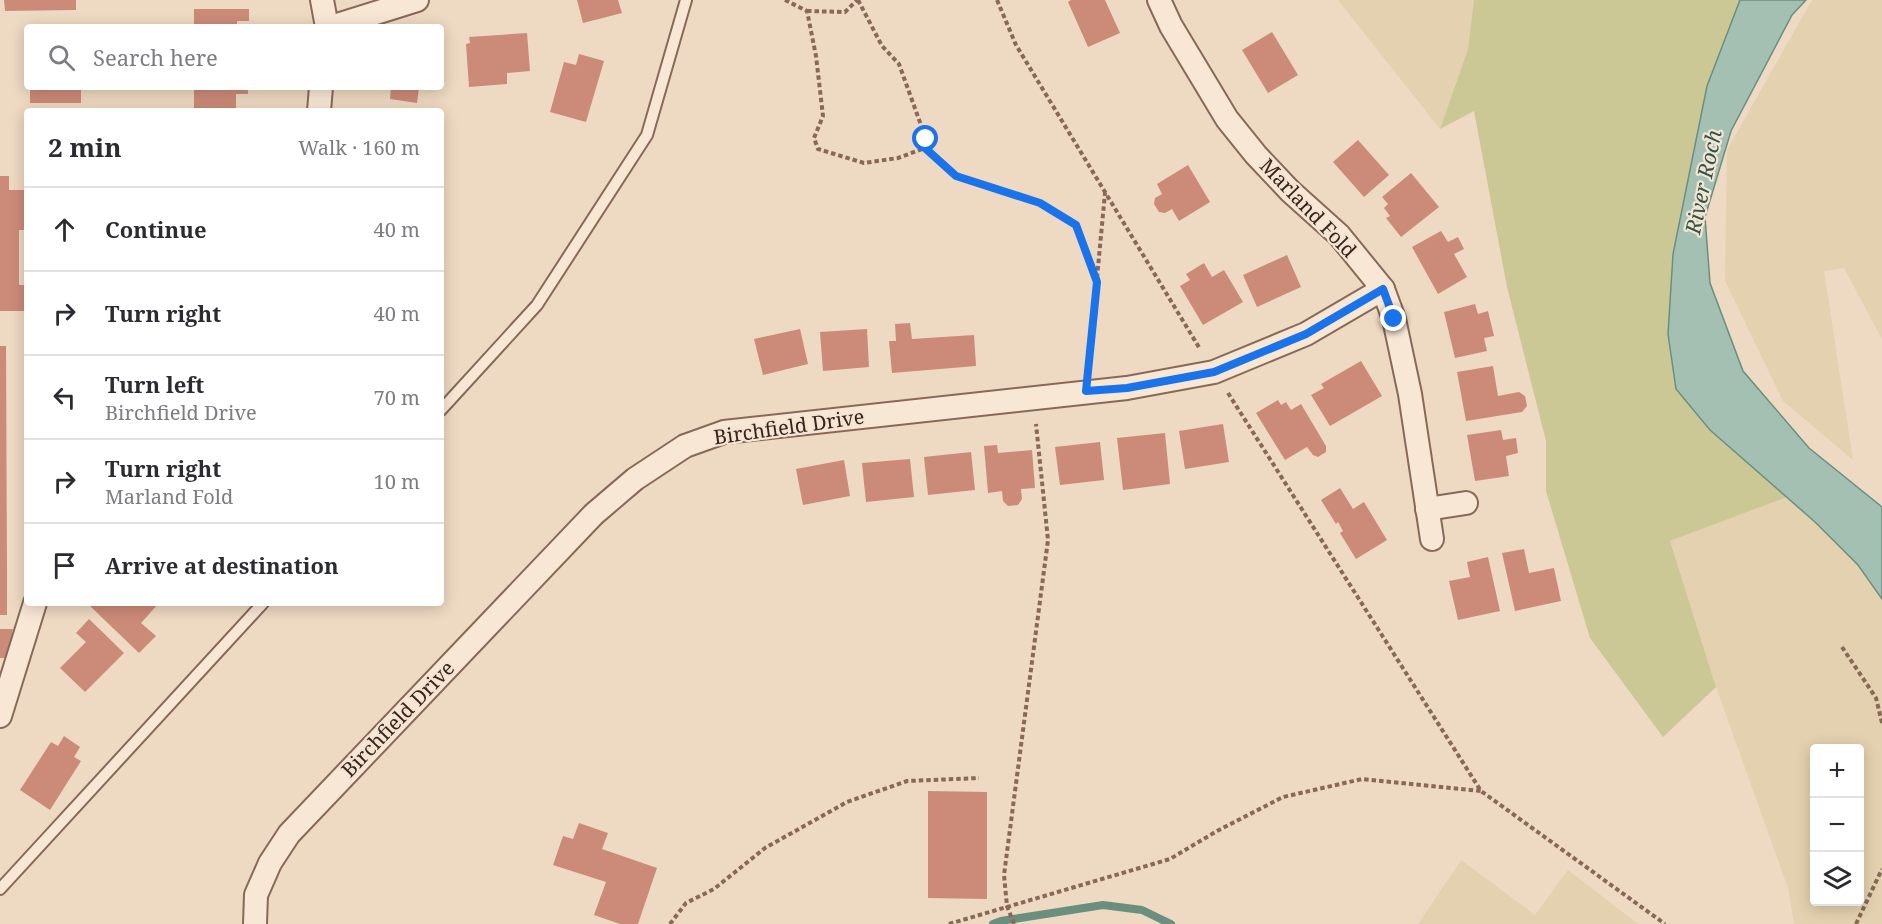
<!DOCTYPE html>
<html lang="en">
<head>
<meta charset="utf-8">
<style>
  body { margin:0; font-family:"Noto Serif",serif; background:#f7f7f7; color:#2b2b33 }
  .controls { position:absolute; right:18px; bottom:18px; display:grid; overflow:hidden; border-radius:6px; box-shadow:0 3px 15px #0003 }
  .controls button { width:54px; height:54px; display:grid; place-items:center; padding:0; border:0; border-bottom:2px solid #e1e1e2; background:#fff; color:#2b2b33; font:30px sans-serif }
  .stop { position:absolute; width:18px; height:18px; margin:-14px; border:4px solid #1a73e8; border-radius:50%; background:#fff }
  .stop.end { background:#1a73e8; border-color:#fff; box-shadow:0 2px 6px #0008 }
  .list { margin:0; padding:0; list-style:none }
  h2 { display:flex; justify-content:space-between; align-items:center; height:78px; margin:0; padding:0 24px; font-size:26px }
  h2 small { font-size:20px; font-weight:400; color:#7c7c81 }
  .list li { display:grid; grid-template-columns:39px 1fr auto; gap:18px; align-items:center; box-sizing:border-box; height:84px; padding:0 24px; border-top:2px solid #e1e1e2 }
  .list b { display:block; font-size:22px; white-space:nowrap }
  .list p { margin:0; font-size:20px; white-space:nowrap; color:#7c7c81 }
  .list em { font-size:20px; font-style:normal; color:#7c7c81 }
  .icon { flex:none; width:33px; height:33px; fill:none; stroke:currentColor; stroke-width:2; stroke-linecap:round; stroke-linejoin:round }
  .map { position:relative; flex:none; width:1882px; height:924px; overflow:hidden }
  .search { position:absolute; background:#fff; box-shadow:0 3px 15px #0003; left:24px; top:24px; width:420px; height:66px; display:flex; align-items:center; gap:15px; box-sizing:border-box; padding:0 21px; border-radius:6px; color:#7c7c81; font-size:22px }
  .panel { position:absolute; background:#fff; box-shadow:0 3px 15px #0003; left:24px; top:108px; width:420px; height:498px; border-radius:6px }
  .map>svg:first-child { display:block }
  .farmland { fill:#e4d1af; fill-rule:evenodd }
  .green { fill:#ccc896 }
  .water { fill:#a4c0b3; stroke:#6b8f7f; stroke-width:1.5 }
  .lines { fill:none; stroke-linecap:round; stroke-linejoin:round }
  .stream { stroke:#6b8f7f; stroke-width:8 }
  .building { fill:#cc8b78 }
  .lane-casing { stroke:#886959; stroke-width:14 }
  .street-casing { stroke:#886959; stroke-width:26 }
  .path { stroke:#886959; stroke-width:4; stroke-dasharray:4.5 3; stroke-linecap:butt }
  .lane { stroke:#f9e7d5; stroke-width:10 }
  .street { stroke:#f9e7d5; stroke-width:22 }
  .route { stroke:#1a73e8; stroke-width:8 }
  .labels { text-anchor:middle; stroke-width:4.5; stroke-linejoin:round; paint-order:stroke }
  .street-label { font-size:20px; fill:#37251d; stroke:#f5e4d1 }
  .water-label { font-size:21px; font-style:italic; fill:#2d574d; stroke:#f5e4d1 }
</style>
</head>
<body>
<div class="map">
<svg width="1882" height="924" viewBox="0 0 1882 924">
  <rect width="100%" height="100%" fill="#eed9c2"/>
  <g class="farmland">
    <path d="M1338 0H1474L1468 49 1440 129Z"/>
    <path d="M1812 0H1882V339L1844 268 1824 271 1853 460 1783 401 1725 281 1727 150Z"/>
    <path d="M1787 497 1815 522 1859 566 1882 599V924H1794L1788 888 1716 687 1670 541ZM1814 748H1860V902H1814Z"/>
    <path d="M1461 860 1535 915 1568 870 1638 924H1418Z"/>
  </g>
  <path class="green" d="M1474 0H1740L1707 86 1673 254 1668 334 1676 389 1710 430 1787 497 1670 541 1716 687 1663 737 1590 638 1546 491V441L1507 287 1474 111 1440 129 1468 49Z"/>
  <path class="water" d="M1740 0H1806L1792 15 1731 131 1705 217 1710 283 1743 371 1809 448 1882 507V599L1858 565 1815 522 1710 430 1676 389 1668 334 1673 254 1707 86Z"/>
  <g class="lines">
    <path class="stream" d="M993 924 1001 921 1103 905 1142 910 1171 924"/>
  </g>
  <g class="building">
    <path d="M4 0H76V10L5 11Z"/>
    <path d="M577 0H618L622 13 583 23Z"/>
    <path d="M1071 0H1105L1120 33 1088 47 1068 2Z"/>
    <path d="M194 9H249V21H237V27H194Z"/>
    <path d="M1272 32 1298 75 1268 93 1242 50Z"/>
    <path d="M527 33 530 71 507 73V84L469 87 466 44 470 43 469 37Z"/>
    <path d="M579 54 604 61 586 122 550 112 564 62 576 65Z"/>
    <path d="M43 87H81V103H30V88Z"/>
    <path d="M194 87H248V94H236V111H194Z"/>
    <path d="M391 87H419L417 103 390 99Z"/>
    <path d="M1358 140 1389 175 1364 197 1333 162Z"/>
    <path d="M1188 165 1210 202 1179 221 1172 209 1165 213 1159 212 1154 204 1155 198 1162 194 1157 184Z"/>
    <path d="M1411 173 1439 207 1401 237 1386 218 1390 216 1384 208 1388 204 1382 197Z"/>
    <path d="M0 176H9V190H27V230H19V285H27V311H0Z"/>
    <path d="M1441 231 1448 242 1458 237 1464 249 1454 254 1467 277 1438 294 1412 247Z"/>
    <path d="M1287 255 1301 287 1257 307 1243 275Z"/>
    <path d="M1204 263 1212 277 1224 270 1243 302 1203 325 1180 286 1190 280 1186 274Z"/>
    <path d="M1475 304 1478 314 1488 311 1494 336 1484 338 1487 351 1455 358 1444 312Z"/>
    <path d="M910 323 912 339 974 335 976 366 892 373 889 341H896L895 324Z"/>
    <path d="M800 329 808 364 763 375 754 339Z"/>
    <path d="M867 329 869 367 823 371 820 332Z"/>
    <path d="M0 346H6L7 577V615H0Z"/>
    <path d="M1361 361 1382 396 1330 426 1311 395 1324 388 1321 384Z"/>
    <path d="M1493 366 1498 396 1519 392 1525 396 1527 406 1522 412 1466 421 1457 372Z"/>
    <path d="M1278 400 1281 405 1286 402 1291 410 1301 404 1326 446V452L1318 457 1313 455 1307 447 1285 460 1256 413Z"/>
    <path d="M1223 424 1229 462 1185 469 1179 431Z"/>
    <path d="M1501 430 1503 440 1516 438 1518 453 1506 456 1509 476 1475 481 1467 435Z"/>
    <path d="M1165 433 1170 484 1123 490 1117 438Z"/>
    <path d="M1100 442 1104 480 1060 485 1055 447Z"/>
    <path d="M997 445 998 453 1032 450 1035 488 1021 489 1022 499 1018 505 1008 506 1003 501 1002 491 988 493 984 446Z"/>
    <path d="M971 452 975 490 928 495 924 457Z"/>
    <path d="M910 459 914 497 866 502 862 463Z"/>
    <path d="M844 460 850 496 803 505 796 469Z"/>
    <path d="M1340 488 1353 509 1364 502 1387 540 1356 559 1340 533 1343 531 1338 522 1336 524 1321 500Z"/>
    <path d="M1524 549 1529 573 1554 568 1561 601 1515 611 1502 553Z"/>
    <path d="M1488 557 1500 611 1458 620 1449 581 1470 577 1467 562Z"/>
    <path d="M90 603H159L141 623 156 636 139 653 89 605Z"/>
    <path d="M89 619 124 653 85 692 60 668 86 642 76 633Z"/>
    <path d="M0 629H13L7 658H0Z"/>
    <path d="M64 736 80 747 74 757 81 761 50 810 20 790 51 742 58 746Z"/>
    <path d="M928 791 987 792V899L928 898Z"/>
    <path d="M579 823 608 833 602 849 657 868 638 924H620L594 915 606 882 553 865 563 836 573 839Z"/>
  </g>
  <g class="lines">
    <defs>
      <g id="lane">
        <path d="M441 410 537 305 647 135 686 0"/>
        <path d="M0 889 263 603"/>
      </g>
      <g id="street">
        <path d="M322 0 327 27"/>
        <path d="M1159 0 1171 26 1227 119 1256 155 1290 191 1339 235 1383 289 1394 319 1410 394 1432 539"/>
        <path d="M331 27 417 0"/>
        <path d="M319 111 321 87"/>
        <path d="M1427 509 1466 503"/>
        <path d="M0 716 35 603"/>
        <path d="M255 924 256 895 270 863 289 834 594 514 635 479 685 446 724 432 1127 388 1214 372 1306 334 1383 289"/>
      </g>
    </defs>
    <use href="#lane" class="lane-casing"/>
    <use href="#street" class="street-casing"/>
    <g class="path">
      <path d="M785 0 807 11 816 56 823 116 814 138 818 149 864 163 898 158 925 148"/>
      <path d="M858 0 882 46 899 64 926 139 925 148 956 176 1039 203 1076 225 1097 282 1089 366"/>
      <path d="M997 0 1016 45 1200 349"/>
      <path d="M807 11 845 12 857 0"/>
      <path d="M1097 278 1105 193"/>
      <path d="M1228 393 1481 791 1665 924"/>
      <path d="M1842 647 1876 698 1882 723"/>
      <path d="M670 924 686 903 714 889 765 848 847 802 907 781 979 778"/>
      <path d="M949 924 1170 859 1217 831 1283 797 1362 779 1481 791"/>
      <path d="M1014 924 1007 906 1004 875 1048 540 1036 424"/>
      <path d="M1856 924 1882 869"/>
    </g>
    <use href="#lane" class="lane"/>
    <use href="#street" class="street"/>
  </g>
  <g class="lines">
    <path class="route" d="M926 139 925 148 956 176 1040 203 1076 225 1097 282 1086 391 1127 388 1214 372 1306 334 1383 289 1394 319"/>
  </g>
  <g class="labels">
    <g class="street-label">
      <text transform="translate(1308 208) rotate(46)" y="7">Marland Fold</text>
      <text transform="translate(789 427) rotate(-8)" y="7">Birchfield Drive</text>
      <text transform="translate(398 719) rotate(-46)" y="7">Birchfield Drive</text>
    </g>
    <g class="water-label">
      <text transform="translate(1704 182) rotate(-78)" y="7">River Roch</text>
    </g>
  </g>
</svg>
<div class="controls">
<button>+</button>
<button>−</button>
<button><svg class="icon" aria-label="layers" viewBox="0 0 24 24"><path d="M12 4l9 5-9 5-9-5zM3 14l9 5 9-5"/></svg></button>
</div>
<div class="stop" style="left:926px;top:139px"></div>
<div class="stop end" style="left:1394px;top:319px"></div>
<div class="search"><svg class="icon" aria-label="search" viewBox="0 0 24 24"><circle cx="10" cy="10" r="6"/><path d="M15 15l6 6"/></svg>Search here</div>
<section class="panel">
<h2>2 min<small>Walk · 160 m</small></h2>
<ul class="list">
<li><svg class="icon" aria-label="ahead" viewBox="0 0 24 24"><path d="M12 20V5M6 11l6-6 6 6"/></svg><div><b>Continue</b></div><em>40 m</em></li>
<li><svg class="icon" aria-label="right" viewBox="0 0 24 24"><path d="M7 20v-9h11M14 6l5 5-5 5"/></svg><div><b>Turn right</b></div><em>40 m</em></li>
<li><svg class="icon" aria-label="left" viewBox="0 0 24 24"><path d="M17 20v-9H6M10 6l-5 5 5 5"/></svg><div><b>Turn left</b><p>Birchfield Drive</p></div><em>70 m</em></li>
<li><svg class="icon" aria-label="right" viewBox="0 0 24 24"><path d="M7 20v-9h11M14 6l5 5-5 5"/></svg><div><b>Turn right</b><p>Marland Fold</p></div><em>10 m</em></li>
<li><svg class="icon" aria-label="arrive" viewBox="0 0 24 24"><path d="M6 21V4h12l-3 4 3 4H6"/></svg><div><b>Arrive at destination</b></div></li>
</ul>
</section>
</div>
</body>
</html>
